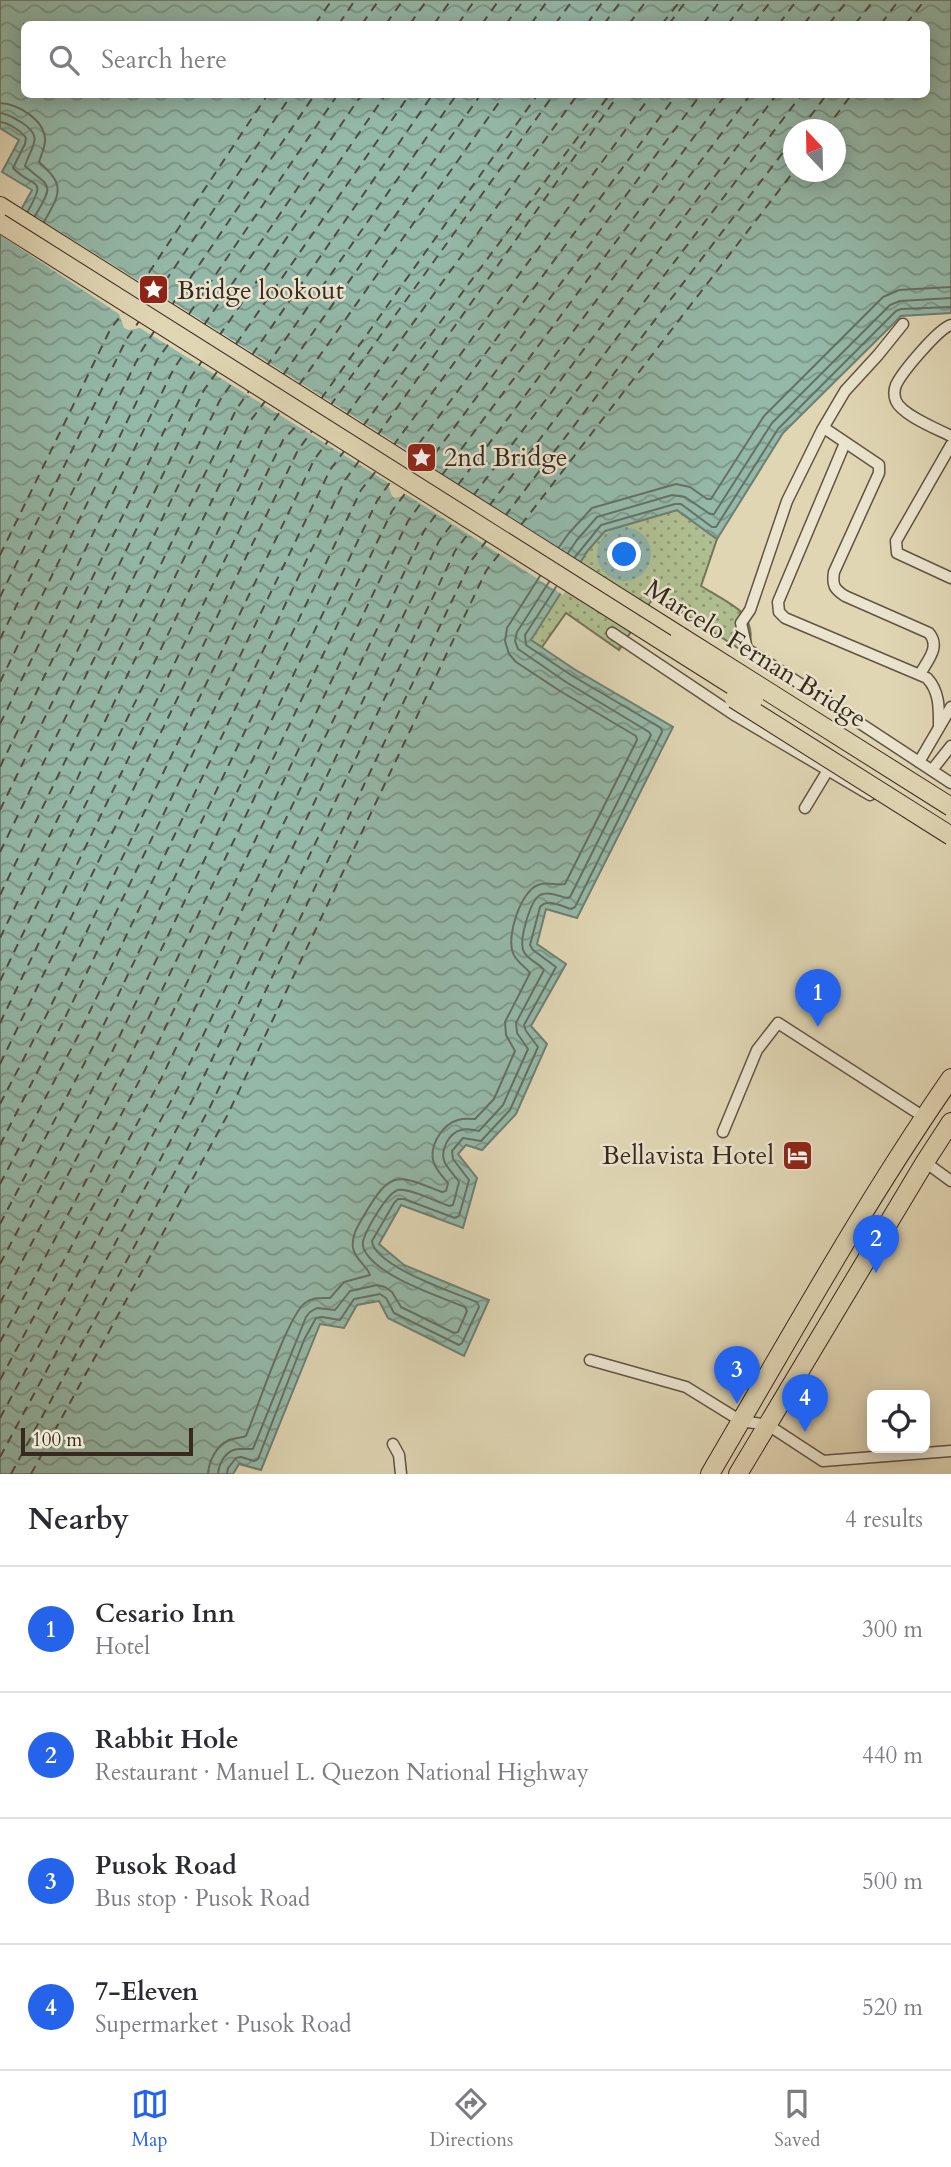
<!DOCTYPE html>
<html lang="en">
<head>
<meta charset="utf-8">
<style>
  body { margin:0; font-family:Cardo,serif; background:#f2f2f3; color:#2b2b33 }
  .controls { position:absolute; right:21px; bottom:21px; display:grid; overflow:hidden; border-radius:10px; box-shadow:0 4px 18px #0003 }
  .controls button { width:63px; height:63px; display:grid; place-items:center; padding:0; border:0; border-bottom:2px solid #e1e1e2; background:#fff; color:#2b2b33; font:35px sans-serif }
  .compass { position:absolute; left:783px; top:119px; width:63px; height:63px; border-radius:50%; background:#fff; box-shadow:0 4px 18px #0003; rotate:338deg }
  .scale { position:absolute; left:21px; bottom:18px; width:172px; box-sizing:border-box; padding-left:7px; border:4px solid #38291f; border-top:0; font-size:19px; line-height:24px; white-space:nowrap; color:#38291f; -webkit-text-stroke:5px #ebe4ce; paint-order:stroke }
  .you { position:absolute; left:625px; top:555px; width:24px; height:24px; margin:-18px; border:5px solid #fff; border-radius:50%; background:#1a73e8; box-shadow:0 0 0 10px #1a73e833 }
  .badge { display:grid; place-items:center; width:46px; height:46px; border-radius:50%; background:#2563eb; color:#fff; font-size:23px; font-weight:700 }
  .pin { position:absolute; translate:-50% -58px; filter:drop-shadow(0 2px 4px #0008) }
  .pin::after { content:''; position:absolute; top:37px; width:24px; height:21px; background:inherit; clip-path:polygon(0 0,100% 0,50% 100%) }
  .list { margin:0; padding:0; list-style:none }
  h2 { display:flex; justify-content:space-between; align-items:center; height:91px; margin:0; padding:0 28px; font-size:30px }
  h2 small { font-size:23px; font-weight:400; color:#7c7c81 }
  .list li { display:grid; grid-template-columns:46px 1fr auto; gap:21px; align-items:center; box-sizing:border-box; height:126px; padding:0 28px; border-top:2px solid #e1e1e2 }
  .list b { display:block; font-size:26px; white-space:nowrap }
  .list p { margin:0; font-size:23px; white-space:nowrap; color:#7c7c81 }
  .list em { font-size:23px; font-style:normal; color:#7c7c81 }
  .icon { flex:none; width:38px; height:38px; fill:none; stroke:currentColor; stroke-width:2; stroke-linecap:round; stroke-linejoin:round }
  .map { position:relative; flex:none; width:951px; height:1474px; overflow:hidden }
  .search { position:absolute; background:#fff; box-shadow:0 4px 18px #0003; left:21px; right:21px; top:21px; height:77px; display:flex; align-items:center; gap:18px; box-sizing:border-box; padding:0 24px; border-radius:10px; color:#7c7c81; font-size:26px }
  .sheet { height:595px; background:#fff }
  nav { display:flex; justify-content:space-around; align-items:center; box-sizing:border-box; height:98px; border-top:2px solid #e1e1e2; background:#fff; font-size:19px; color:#7c7c81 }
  nav a { display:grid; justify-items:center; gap:4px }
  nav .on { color:#2563eb }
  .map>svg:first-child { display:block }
  .green { fill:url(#green-dots); stroke:#747458; stroke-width:2 }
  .water { fill:url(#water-waves); stroke:#6f7f72; stroke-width:2; fill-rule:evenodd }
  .pier { fill:#e0d6b4 }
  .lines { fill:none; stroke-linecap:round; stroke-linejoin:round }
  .shore { stroke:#667164; stroke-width:2 }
  .ferry { stroke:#4f4d42; stroke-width:2; stroke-dasharray:9 7; stroke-linecap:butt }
  .street-casing { stroke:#625444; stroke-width:13 }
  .primary-casing { stroke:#38291f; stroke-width:20 }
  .street { stroke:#ebe4ce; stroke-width:10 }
  .primary { stroke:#e0d6b4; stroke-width:18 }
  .primary-bridge-casing { stroke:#38291f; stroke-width:20; stroke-linecap:butt }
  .primary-bridge { stroke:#e0d6b4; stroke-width:18 }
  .labels { text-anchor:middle; stroke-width:5; stroke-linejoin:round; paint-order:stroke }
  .poi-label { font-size:26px; fill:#38291f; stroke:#ebe4ce; text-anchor:start }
  .street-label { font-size:26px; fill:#38291f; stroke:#ebe4ce }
</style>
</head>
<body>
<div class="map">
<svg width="951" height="1474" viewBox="0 0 951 1474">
  <defs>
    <pattern id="green-dots" width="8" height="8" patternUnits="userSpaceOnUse" patternTransform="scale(1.75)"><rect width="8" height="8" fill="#afbe90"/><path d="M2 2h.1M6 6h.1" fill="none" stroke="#8f9a75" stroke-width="1.8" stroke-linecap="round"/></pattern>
    <pattern id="water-waves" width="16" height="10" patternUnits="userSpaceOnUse" patternTransform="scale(1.75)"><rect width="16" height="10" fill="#94b9a9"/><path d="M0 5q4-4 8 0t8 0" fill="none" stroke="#7a9689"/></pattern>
  </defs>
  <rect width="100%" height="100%" fill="#e0d6b4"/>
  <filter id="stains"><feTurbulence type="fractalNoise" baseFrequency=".00286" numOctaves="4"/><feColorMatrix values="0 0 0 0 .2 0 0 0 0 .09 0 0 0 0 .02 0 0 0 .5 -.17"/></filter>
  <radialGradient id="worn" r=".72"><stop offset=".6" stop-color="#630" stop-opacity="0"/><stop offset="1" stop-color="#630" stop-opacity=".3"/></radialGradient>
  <path class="green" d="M677 510 717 539 701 586C710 592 739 607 744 615 752 626 753 642 746 653L655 595 619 650 566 613 542 647 530 640 588 550 605 531Z"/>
  <path class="water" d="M0 0H951V313L901 316 783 433 717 539 677 510 605 531 588 550 531 640 574 669 673 727 577 918 546 909 537 944 566 964 531 1026 547 1044 516 1114 482 1150 466 1145 458 1154 477 1178 463 1228 401 1205 379 1244 404 1265 489 1300 464 1356 388 1318 379 1301 357 1305 344 1328 320 1324 261 1470 239 1464 233 1474H0V213L14 222 32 190 2 172 19 140 0 128ZM24 24H926V94H24ZM794 130H836V172H794Z"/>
  <path class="pier" d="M19 206 142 283 153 281 159 285 163 296 410 452 420 451 427 455 430 466 584 564 563 595 407 495 395 498 392 496 387 482 140 328 129 330 124 328 119 314 0 235V210L12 217Z"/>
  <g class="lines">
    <g class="shore">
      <path d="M0 103C18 104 45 120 45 140 45 148 41 155 39 162 65 185 61 192 44 222"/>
      <path d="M0 113C8 114 14 118 21 122 45 137 31 146 25 166 50 188 55 182 35 216"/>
      <path d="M0 122C9 123 21 131 26 138L25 144 13 168C33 189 48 176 28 211"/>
      <path d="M559 547 569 533 592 508 676 484 690 487 707 499H711L764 416 883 297 899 290 951 287"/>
      <path d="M568 553 577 540 597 517 672 495 685 497 710 514H714L772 423 890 305 900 301 951 298"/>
      <path d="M575 557 601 525 675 504H681L712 527H716L778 429 896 311 901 309 951 307"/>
      <path d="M208 1474C209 1461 216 1446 229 1440 235 1438 241 1438 246 1436 256 1412 288 1315 305 1303 312 1297 321 1298 330 1298L344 1282 370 1275C367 1265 355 1260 353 1248 351 1234 360 1223 366 1212 392 1168 399 1176 442 1192L446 1191 448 1183C442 1176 435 1169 433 1160 430 1144 443 1124 458 1120 464 1118 470 1119 475 1119L494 1099 515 1051 506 1035 505 1022 530 973C525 966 516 962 513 953 506 936 521 891 538 885 547 881 556 886 565 884L637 740 636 736 560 691 516 662 509 654 505 641 507 628 540 576"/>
      <path d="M218 1474C219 1462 227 1448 241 1449 245 1449 249 1449 253 1449L306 1317 310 1312 317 1308 335 1310 350 1291 377 1285 385 1287 392 1292 401 1307 454 1333 458 1332 467 1311 465 1307C438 1296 382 1278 366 1253 363 1249 362 1243 364 1238 368 1227 387 1193 398 1190 410 1188 437 1202 449 1206L453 1205 459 1182C455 1176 449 1170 445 1163 439 1151 449 1133 461 1130 467 1128 473 1130 479 1131L503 1105 528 1049 517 1033 516 1023 544 970C539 963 528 960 524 952 518 942 530 901 540 895 549 891 558 896 567 898L570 897 651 735 649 732 566 682 518 649 515 641 517 632 549 582"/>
      <path d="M227 1474 228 1468 236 1458 241 1457 254 1461 258 1459 304 1340 316 1318 322 1317 340 1320 354 1299 380 1294 386 1298 394 1313 459 1345 462 1343 479 1307 477 1302C455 1293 374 1266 372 1241L394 1203 398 1199H404L455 1218 459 1216 469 1180 453 1159 452 1151 463 1138 481 1141 510 1110 538 1047 526 1031 524 1025 556 967 533 950 530 945 540 907C548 898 561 906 571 909L575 907 662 732 661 728 571 675 526 645 525 635 556 587"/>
    </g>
    <g class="ferry">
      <path d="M315 24 332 0"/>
      <path d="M339 24 355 0"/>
      <path d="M362 24 379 0"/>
      <path d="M386 24 403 0"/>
      <path d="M410 24 427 0"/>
      <path d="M434 24 451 0"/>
      <path d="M458 24 475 0"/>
      <path d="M482 24 499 0"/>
      <path d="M506 24 524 0"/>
      <path d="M531 24 548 0"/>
      <path d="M555 24 573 0"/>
      <path d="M587 24 604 0"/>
      <path d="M604 24 622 0"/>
      <path d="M629 24 647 0"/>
      <path d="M662 24 681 0"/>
      <path d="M669 24 687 0"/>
      <path d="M703 24 721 0"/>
      <path d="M728 24 746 0"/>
      <path d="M753 24 772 0"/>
      <path d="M779 24 797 0"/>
      <path d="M804 24 822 0"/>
      <path d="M829 24 848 0"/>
      <path d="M855 24 874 0"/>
      <path d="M881 24 899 0"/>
      <path d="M906 24 925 0"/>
      <path d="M800 130 827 94"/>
      <path d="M825 130 852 94"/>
      <path d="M140 286 268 94"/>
      <path d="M156 295 292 94"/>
      <path d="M172 305 315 94"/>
      <path d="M189 314 338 94"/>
      <path d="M204 325 362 94"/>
      <path d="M219 336 386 94"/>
      <path d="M236 344 410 94"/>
      <path d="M252 355 433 94"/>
      <path d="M266 367 457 94"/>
      <path d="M283 375 481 94"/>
      <path d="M299 385 505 94"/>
      <path d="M321 399 538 94"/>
      <path d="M330 406 554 94"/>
      <path d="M346 416 578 94"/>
      <path d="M363 426 610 94"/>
      <path d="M377 436 619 94"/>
      <path d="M393 446 652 94"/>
      <path d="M409 457 677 94"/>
      <path d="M425 467 701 94"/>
      <path d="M442 475 726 94"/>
      <path d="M458 485 751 94"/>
      <path d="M473 496 777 94"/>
      <path d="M489 506 802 94"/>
      <path d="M505 516 794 138"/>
      <path d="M521 525 794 171"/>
      <path d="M0 555 110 330 124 311"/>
      <path d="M0 597 126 340 140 320"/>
      <path d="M0 639 142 350 155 330"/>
      <path d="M0 682 157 360 170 342"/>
      <path d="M0 724 173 370 187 349"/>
      <path d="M0 767 189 380 202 361"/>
      <path d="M0 810 204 390 219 369"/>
      <path d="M0 852 220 400 234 380"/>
      <path d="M0 895 236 410 249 391"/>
      <path d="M0 938 251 420 266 400"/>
      <path d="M0 981 267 430 282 409"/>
      <path d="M0 1023 283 440 301 421"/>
      <path d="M0 1064 298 450 312 431"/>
      <path d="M0 1104 46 1016 314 460 328 441"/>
      <path d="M0 1145 62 1024 330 470 345 450"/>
      <path d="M0 1184 79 1034 345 480 359 461"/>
      <path d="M0 1224 95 1043 361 490 376 471"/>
      <path d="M0 1264 112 1052 377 501 391 481"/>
      <path d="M0 1303 128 1061 392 511 407 491"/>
      <path d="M0 1342 145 1070 408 521 424 499"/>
      <path d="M0 1380 161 1079 424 531 440 509"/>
      <path d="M0 1418 178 1088 439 541 455 520"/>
      <path d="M0 1457 194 1097 455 551 471 530"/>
      <path d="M11 1474 210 1107 471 561 487 540"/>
      <path d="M31 1474 227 1116 486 571 503 549"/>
    </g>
    <defs>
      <g id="street">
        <path d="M903 324 878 355 845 391 822 430 787 501 750 610 741 623 747 649 951 783"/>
        <path d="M951 325C939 328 902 372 896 385 894 390 894 396 896 401 902 415 937 429 951 436"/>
        <path d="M827 430 879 465V473L834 572C832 585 834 589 845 596L929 633C941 647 927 661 920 674"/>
        <path d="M845 443 778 602 779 612 785 618 927 678C940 692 939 709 939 727"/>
        <path d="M951 445 896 541 897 553 951 578"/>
        <path d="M612 633 736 716 870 795"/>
        <path d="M919 762 951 707"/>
        <path d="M932 770 951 746"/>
        <path d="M805 808 828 770"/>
        <path d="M723 1132 757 1050 778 1023 924 1117"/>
        <path d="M925 1162 951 1181"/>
        <path d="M590 1360 686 1387 741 1421 768 1425 823 1461 951 1451"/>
        <path d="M393 1444 399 1455 401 1474"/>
      </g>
      <g id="primary">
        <path d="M0 206 680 636"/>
        <path d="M754 699 951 824"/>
        <path d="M710 1474C788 1341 863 1205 951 1078"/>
        <path d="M738 1474 925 1162 951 1122"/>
      </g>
    </defs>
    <use href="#street" class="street-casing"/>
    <use href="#primary" class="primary-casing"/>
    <use href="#street" class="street"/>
    <use href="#primary" class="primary"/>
    <defs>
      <g id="primary-bridge">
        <path d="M0 223 754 699"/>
        <path d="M680 636 951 807"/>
        <path d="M734 699 951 836"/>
      </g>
    </defs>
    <use href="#primary-bridge" class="primary-bridge-casing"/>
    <use href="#primary-bridge" class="primary-bridge"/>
  </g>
  <defs>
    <symbol id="sight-square" viewBox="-11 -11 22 22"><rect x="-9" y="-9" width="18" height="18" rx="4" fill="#8f2418" stroke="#ebe4ce"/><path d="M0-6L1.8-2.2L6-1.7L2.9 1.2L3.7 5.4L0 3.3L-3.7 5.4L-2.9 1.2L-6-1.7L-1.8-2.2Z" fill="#fff"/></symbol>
    <symbol id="hotel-square" viewBox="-11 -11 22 22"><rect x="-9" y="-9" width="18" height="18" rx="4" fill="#8f2418" stroke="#ebe4ce"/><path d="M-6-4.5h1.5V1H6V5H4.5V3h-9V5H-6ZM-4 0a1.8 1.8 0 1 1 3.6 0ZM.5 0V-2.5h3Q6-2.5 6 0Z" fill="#fff"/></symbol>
  </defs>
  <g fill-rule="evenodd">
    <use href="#sight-square" x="136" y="272" width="35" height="35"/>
    <use href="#sight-square" x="404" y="440" width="35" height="35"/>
    <use href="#hotel-square" x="780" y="1138" width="35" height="35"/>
  </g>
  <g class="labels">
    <g class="poi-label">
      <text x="177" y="299">Bridge lookout</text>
      <text x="444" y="466">2nd Bridge</text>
      <text x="774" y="1164" text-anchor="end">Bellavista Hotel</text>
    </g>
    <g class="street-label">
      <text transform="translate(756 653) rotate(32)" y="9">Marcelo Fernan Bridge</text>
    </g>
  </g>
  <rect width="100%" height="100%" filter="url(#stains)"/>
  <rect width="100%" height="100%" fill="url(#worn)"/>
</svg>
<div class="controls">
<button><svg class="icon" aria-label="locate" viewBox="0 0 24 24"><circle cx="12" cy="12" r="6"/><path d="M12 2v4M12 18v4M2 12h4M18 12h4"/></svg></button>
</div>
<svg class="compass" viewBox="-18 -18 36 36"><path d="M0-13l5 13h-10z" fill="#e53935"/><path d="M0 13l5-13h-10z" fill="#7c7c81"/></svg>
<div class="scale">100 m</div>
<div class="you"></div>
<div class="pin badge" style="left:818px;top:1027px">1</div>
<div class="pin badge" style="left:876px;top:1273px">2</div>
<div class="pin badge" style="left:737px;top:1404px">3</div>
<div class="pin badge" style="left:805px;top:1432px">4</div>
<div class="search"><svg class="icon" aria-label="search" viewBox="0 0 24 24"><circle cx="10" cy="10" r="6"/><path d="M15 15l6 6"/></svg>Search here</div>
</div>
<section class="sheet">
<h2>Nearby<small>4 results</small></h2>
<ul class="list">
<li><span class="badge">1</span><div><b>Cesario Inn</b><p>Hotel</p></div><em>300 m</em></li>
<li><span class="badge">2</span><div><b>Rabbit Hole</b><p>Restaurant · Manuel L. Quezon National Highway</p></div><em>440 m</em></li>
<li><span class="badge">3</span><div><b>Pusok Road</b><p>Bus stop · Pusok Road</p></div><em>500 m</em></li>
<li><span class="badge">4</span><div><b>7-Eleven</b><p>Supermarket · Pusok Road</p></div><em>520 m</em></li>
</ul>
</section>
<nav>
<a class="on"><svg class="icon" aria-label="map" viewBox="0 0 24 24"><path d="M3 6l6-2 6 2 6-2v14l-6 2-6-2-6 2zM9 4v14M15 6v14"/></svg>Map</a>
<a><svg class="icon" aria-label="directions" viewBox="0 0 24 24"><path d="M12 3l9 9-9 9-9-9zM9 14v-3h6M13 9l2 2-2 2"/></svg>Directions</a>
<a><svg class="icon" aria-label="saved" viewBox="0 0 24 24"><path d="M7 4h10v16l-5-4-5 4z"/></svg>Saved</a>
</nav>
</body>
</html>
